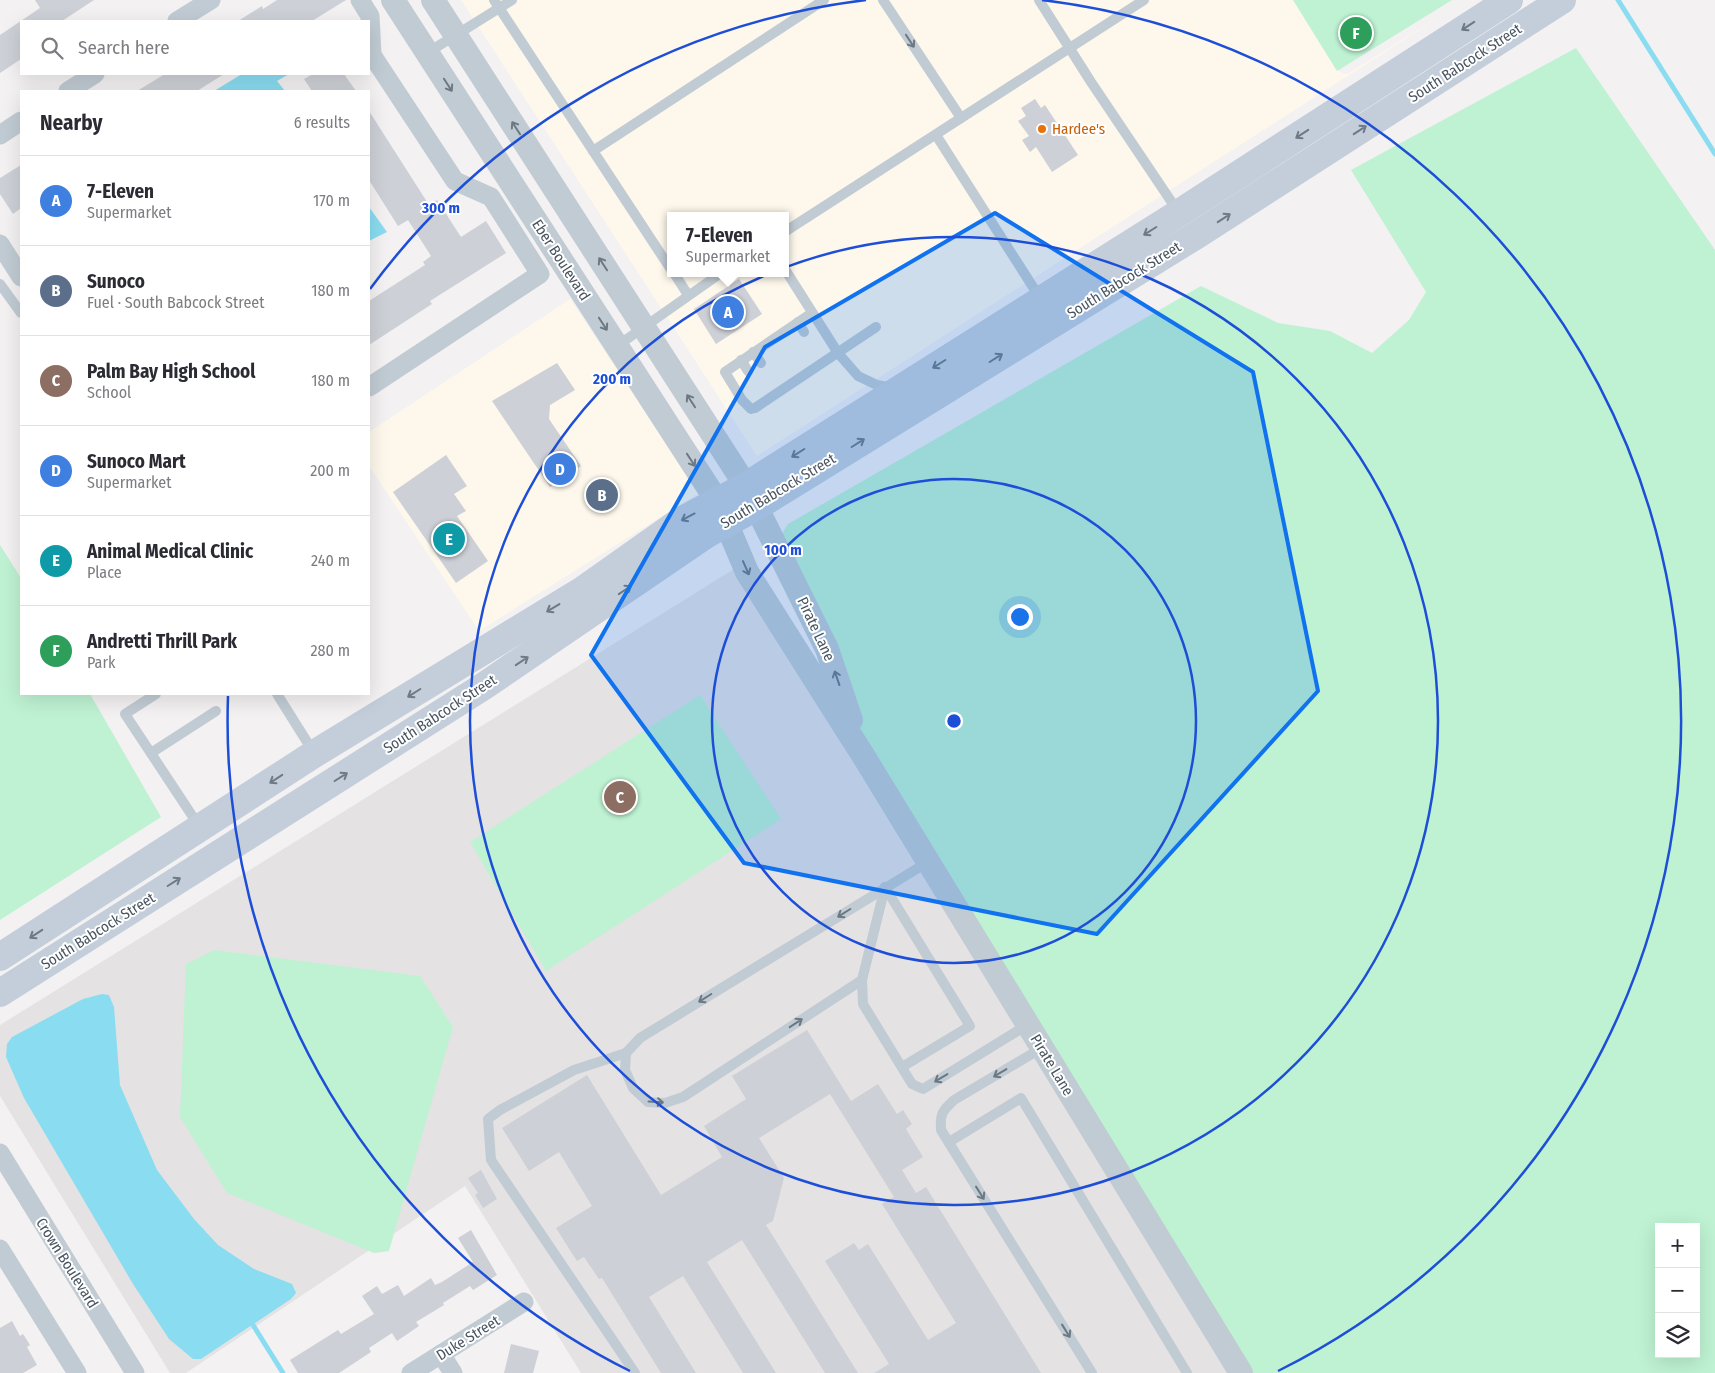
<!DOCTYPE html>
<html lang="en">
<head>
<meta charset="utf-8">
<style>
  body { margin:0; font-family:"Fira Sans Condensed",sans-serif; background:#f7f7f7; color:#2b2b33 }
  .controls { position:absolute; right:15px; bottom:15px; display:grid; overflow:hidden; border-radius:0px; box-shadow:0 5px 20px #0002 }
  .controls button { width:45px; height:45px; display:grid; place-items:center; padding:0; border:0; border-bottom:1px solid #e1e1e2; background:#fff; color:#2b2b33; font:25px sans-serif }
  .you { position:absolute; left:1019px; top:616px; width:18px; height:18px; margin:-12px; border:4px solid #fff; border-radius:50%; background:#1a73e8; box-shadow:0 0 0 8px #1a73e833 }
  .badge { display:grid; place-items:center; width:32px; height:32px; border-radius:50%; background:#1072ee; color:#fff; font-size:16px; font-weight:700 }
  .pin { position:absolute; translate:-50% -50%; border:2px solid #fff; box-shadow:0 1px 5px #0006 }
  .popup { position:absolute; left:667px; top:212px; width:122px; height:65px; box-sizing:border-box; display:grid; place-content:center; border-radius:0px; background:#fff; filter:drop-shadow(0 1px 4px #0005); font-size:16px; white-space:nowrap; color:#7c7c81 }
  .popup b { font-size:19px; color:#2b2b33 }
  .popup::after { content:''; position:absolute; left:50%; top:100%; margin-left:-10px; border:10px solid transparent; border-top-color:#fff }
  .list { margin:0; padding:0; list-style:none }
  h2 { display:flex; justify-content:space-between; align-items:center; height:65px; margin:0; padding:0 20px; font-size:21px }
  h2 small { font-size:16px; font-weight:400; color:#7c7c81 }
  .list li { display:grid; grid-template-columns:32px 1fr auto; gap:15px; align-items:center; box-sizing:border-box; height:90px; padding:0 20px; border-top:1px solid #e1e1e2 }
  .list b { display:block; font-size:19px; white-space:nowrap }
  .list p { margin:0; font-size:16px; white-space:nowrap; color:#7c7c81 }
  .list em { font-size:16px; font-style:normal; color:#7c7c81 }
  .icon { flex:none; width:28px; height:28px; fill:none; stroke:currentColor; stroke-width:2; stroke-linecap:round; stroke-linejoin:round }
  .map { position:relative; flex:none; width:1715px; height:1373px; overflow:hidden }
  .search { position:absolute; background:#fff; box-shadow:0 5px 20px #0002; left:20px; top:20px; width:350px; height:55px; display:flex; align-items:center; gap:12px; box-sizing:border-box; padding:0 18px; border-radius:0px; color:#7c7c81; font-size:19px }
  .panel { position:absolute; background:#fff; box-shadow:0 5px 20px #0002; left:20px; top:90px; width:350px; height:605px; border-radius:0px }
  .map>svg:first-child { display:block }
  .commercial { fill:#fdf8eb; fill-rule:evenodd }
  .education { fill:#e5e2e3 }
  .green { fill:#bef2d2; fill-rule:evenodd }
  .water { fill:#8adcf1 }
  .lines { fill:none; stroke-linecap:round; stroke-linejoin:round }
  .stream { stroke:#8adcf1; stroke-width:5 }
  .building { fill:#cdd0d6 }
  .service { stroke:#c1cbd3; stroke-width:10 }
  .minor { stroke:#c1cbd3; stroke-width:19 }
  .tertiary { stroke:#c1cbd3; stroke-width:24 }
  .secondary { stroke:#c3ceda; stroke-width:28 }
  .oneway { stroke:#6d7985 }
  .oneway2 { stroke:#6c7882 }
  .marked { fill:#1072ee; fill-opacity:0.2; stroke:#1072ee; stroke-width:4; stroke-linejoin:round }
  .ring { fill:none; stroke:#1d4ed8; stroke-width:2.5 }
  .food-dot { fill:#e8710a; stroke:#fff; stroke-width:2 }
  .labels { text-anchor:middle; stroke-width:4; stroke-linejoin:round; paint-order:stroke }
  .street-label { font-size:15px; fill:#485460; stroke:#fff }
  .food-label { font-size:15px; fill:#c56008; stroke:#fff; text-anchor:start }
  .centre { fill:#1d4ed8; stroke:#fff; stroke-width:2.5 }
  .ring-label { font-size:15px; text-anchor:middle; font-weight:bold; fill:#1d4ed8; stroke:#fff; stroke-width:4; stroke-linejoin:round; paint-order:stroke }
</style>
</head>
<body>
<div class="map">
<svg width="1715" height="1373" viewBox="0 0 1715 1373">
  <rect width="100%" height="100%" fill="#f3f1f1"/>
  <g class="commercial">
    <path d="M461 0H1314L1318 40 1339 71 1344 74 1349 73 1461 3 757 456ZM670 216H786V273H670Z"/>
    <path d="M570 299 699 493 479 631 369 466V432Z"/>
  </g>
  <path class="education" d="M734 569 1228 1373H581L465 1186 186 1373H170L0 1096V1025Z"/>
  <g class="green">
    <path d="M1293 0H1452L1337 71Z"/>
    <path d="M1576 48 1715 250V1373H1241L864 757 775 544 788 524 1201 286 1278 323 1330 331 1372 353 1409 320 1426 292 1351 170ZM1659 1227H1696V1354H1659Z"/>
    <path d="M0 545 21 578V694H90L161 817 0 920Z"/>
    <path d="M700 695 781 819 546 971 470 842Z"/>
    <path d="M214 950 420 976 453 1027 389 1251 374 1253 227 1193 180 1117 186 964Z"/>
  </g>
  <g class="water">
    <path d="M242 74H289L277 81 285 91H214Z"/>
    <path d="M369 207 387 232 369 241Z"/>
    <path d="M102 994 109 995 114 1007 120 1085 157 1170 194 1219 218 1245 254 1269 292 1284 296 1293 291 1299 201 1359H193L169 1339 133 1284 24 1098 6 1057 7 1044 12 1037 83 999Z"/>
  </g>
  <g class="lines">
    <g class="stream">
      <path d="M1618 0 1715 154"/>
      <path d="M253 1325 283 1373"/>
    </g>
  </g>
  <g class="building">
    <path d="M35 0H94L62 21H21V59L0 73V35L40 8Z"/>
    <path d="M277 0H346L312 21H238L262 6 263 9Z"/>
    <path d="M165 74H224L197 91H137Z"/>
    <path d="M313 74H344L356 91H312L304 79Z"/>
    <path d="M1035 99 1041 108 1045 105 1078 155 1052 172 1036 147 1030 152 1022 140 1029 136 1018 121 1026 116 1021 108Z"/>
    <path d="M369 111 429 205 437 200 461 237 486 221 506 253 430 301 432 304 369 345V301L425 265 423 262 431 256 408 220 398 226 369 180Z"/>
    <path d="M21 165V208L13 214 0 194V178Z"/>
    <path d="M739 279 762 314 716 344 694 309Z"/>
    <path d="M557 363 575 390 550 405 549 419 581 466 550 487 492 401Z"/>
    <path d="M446 455 467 486 454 494 466 511 457 516 488 561 456 583 393 492Z"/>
    <path d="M807 1030 851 1101 878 1084 897 1114 903 1110 912 1124 906 1129 923 1157 902 1170 916 1193 926 1187 1041 1373H874L889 1364 825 1261 854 1243 859 1250 868 1244 928 1340 956 1323 882 1204 894 1197 830 1094 759 1138 784 1178 773 1221 766 1225 858 1373H825L742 1240 707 1262 776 1373H743L683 1276 649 1297 696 1373H661L602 1278 599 1279 584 1257 577 1261 556 1228 592 1206 559 1152 529 1171 502 1128 587 1075 661 1195 722 1157 704 1126 746 1099 732 1076Z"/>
    <path d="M481 1170 497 1199 483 1208 475 1195 478 1193 468 1178Z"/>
    <path d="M471 1230 497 1275 473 1290 470 1286 443 1303 444 1305 416 1322 419 1326 397 1341 392 1333 369 1348 371 1352 339 1373H298L290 1360 338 1330 341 1334 374 1314 362 1296 377 1286 382 1294 398 1285 404 1296 431 1278 435 1285 442 1282 473 1262 458 1238Z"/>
    <path d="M12 1321 20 1336 23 1334 30 1345 27 1347 37 1365 23 1373H0V1328Z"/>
    <path d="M511 1344 539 1351 533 1373H504Z"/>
  </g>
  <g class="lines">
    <g class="service">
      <path d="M494 0 670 268"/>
      <path d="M883 0 961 118"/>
      <path d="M1039 0 1091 82 1179 213"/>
      <path d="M427 53 512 0"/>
      <path d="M936 135 1040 298"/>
      <path d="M593 151 824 0"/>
      <path d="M786 231 1144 0"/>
      <path d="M786 271 838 353 858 376 877 385 892 388"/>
      <path d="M674 273 688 295"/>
      <path d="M0 284 21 313"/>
      <path d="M812 313 725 372 742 400 751 409 755 408 876 327"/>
      <path d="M798 322 804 332"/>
      <path d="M617 346 721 273"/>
      <path d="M753 352 761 363"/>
      <path d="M741 360 748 371"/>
      <path d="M156 694 125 714 199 826"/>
      <path d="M277 694 314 753"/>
      <path d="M151 753 216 711"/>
      <path d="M885 887 862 980 863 1004 912 1084 923 1089 1027 1025"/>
      <path d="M885 887 970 1026 902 1067"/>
      <path d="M862 980 683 1097 665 1103 648 1102 633 1088 625 1070 626 1053 640 1038 928 862"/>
      <path d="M1042 1048 954 1100C942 1111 940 1114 941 1130L1092 1373"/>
      <path d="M626 1053 574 1070 500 1110 488 1119 491 1160 635 1373"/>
      <path d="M949 1142 1021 1098 1187 1373"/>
    </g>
    <g class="minor">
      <path d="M360 0 370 16 372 55 455 181 491 197 540 274 369 387"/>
      <path d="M177 21 211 0"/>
      <path d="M68 91 95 74"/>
      <path d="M0 135 21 121"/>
      <path d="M0 244 21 277"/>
      <path d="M0 1153 135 1373"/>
      <path d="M0 1249 77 1373"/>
      <path d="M441 1354 453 1373"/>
      <path d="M411 1373 524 1302"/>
    </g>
    <g class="tertiary">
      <path d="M393 0 717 501 747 572 864 757 1241 1373"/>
      <path d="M433 0 746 486 827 649 851 720"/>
    </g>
    <g class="secondary">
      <path d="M0 957 314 754 583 590 682 520 746 486 1179 213 1509 0"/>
      <path d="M0 993 484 686 707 534 756 507 1195 236 1562 0"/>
    </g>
  </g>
  <defs><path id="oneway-shaft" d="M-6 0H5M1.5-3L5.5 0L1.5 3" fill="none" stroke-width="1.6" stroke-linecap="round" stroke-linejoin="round" transform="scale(1.25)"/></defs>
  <g class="oneway">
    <use href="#oneway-shaft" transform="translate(1468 26) rotate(147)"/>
    <use href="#oneway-shaft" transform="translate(1360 130) rotate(-33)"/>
    <use href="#oneway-shaft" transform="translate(1302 134) rotate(147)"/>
    <use href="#oneway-shaft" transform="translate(1224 218) rotate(-33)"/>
    <use href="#oneway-shaft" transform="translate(1150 231) rotate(148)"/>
    <use href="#oneway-shaft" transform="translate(996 358) rotate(-32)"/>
    <use href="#oneway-shaft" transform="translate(939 364) rotate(148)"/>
    <use href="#oneway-shaft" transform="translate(858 443) rotate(-32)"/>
    <use href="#oneway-shaft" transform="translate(798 453) rotate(148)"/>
    <use href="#oneway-shaft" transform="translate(688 517) rotate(152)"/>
    <use href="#oneway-shaft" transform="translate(625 590) rotate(-34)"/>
    <use href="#oneway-shaft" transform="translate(553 608) rotate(149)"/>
    <use href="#oneway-shaft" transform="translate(522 661) rotate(-34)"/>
    <use href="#oneway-shaft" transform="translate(414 693) rotate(148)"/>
    <use href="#oneway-shaft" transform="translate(341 777) rotate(-32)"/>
    <use href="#oneway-shaft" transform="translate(276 779) rotate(147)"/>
    <use href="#oneway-shaft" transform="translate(174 882) rotate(-32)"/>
    <use href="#oneway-shaft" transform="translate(36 934) rotate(147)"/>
  </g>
  <g class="oneway2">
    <use href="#oneway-shaft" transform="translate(910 41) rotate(57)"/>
    <use href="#oneway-shaft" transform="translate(448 85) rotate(57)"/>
    <use href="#oneway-shaft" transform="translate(516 128) rotate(-123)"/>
    <use href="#oneway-shaft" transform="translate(603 264) rotate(-123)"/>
    <use href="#oneway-shaft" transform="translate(603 324) rotate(57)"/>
    <use href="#oneway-shaft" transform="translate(691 401) rotate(-123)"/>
    <use href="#oneway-shaft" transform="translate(691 460) rotate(57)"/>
    <use href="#oneway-shaft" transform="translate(746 568) rotate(66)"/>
    <use href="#oneway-shaft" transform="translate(837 678) rotate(-109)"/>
    <use href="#oneway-shaft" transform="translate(844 913) rotate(148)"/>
    <use href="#oneway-shaft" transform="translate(705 998) rotate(148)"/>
    <use href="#oneway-shaft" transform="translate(796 1023) rotate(-33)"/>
    <use href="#oneway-shaft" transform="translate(1000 1073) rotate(149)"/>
    <use href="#oneway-shaft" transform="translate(941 1078) rotate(149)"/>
    <use href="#oneway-shaft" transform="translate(656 1102) rotate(3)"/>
    <use href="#oneway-shaft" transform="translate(980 1193) rotate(58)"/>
    <use href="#oneway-shaft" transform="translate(1066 1331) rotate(58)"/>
  </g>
  <path class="marked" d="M995 213 1253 372 1318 691 1097 934 744 863 591 655 765 347Z"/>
  <g class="ring">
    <circle cx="954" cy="721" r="242"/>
    <circle cx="954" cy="721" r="484"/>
    <path d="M630 1371A726 726 0 0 1 228 696M370 289A726 726 0 0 1 866 0M1042 0A726 726 0 0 1 1278 1371"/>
  </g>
  <circle class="food-dot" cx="1042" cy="129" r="5"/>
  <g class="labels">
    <g class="street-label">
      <text transform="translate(1465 63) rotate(-33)" y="5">South Babcock Street</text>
      <text transform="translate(561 260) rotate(57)" y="5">Eber Boulevard</text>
      <text transform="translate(1124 280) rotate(-32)" y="5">South Babcock Street</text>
      <text transform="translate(778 491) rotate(-31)" y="5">South Babcock Street</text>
      <text transform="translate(816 629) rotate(65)" y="5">Pirate Lane</text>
      <text transform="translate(440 714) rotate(-33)" y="5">South Babcock Street</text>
      <text transform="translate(98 931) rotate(-32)" y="5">South Babcock Street</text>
      <text transform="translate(1052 1065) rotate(59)" y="5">Pirate Lane</text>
      <text transform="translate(67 1263) rotate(58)" y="5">Crown Boulevard</text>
      <text transform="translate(468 1338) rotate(-32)" y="5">Duke Street</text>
    </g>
    <g class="food-label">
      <text x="1052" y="134">Hardee's</text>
    </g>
  </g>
  <circle cx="954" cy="721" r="8" class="centre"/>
  <g class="ring-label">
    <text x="441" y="213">300 m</text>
    <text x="612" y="384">200 m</text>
    <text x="783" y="555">100 m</text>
  </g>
</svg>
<div class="controls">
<button>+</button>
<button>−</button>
<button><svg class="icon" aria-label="layers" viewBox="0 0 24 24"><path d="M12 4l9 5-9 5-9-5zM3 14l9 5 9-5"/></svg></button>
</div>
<div class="you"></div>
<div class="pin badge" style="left:728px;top:312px;background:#3f7fe0">A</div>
<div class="popup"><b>7-Eleven</b>Supermarket</div>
<div class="pin badge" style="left:602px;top:495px;background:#5c6f8a">B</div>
<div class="pin badge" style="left:620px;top:797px;background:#8d6e63">C</div>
<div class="pin badge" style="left:560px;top:469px;background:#3f7fe0">D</div>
<div class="pin badge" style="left:449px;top:539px;background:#0f9aa8">E</div>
<div class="pin badge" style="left:1356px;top:33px;background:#2e9e5b">F</div>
<div class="search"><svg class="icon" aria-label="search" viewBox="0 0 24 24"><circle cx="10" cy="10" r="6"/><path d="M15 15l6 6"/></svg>Search here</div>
<section class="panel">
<h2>Nearby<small>6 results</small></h2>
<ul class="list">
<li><span class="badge" style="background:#3f7fe0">A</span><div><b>7-Eleven</b><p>Supermarket</p></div><em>170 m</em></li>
<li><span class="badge" style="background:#5c6f8a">B</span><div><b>Sunoco</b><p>Fuel · South Babcock Street</p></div><em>180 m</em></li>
<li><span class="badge" style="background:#8d6e63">C</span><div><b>Palm Bay High School</b><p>School</p></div><em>180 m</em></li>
<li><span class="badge" style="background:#3f7fe0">D</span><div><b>Sunoco Mart</b><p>Supermarket</p></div><em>200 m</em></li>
<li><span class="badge" style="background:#0f9aa8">E</span><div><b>Animal Medical Clinic</b><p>Place</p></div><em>240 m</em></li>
<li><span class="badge" style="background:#2e9e5b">F</span><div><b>Andretti Thrill Park</b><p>Park</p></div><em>280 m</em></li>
</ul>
</section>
</div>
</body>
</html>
